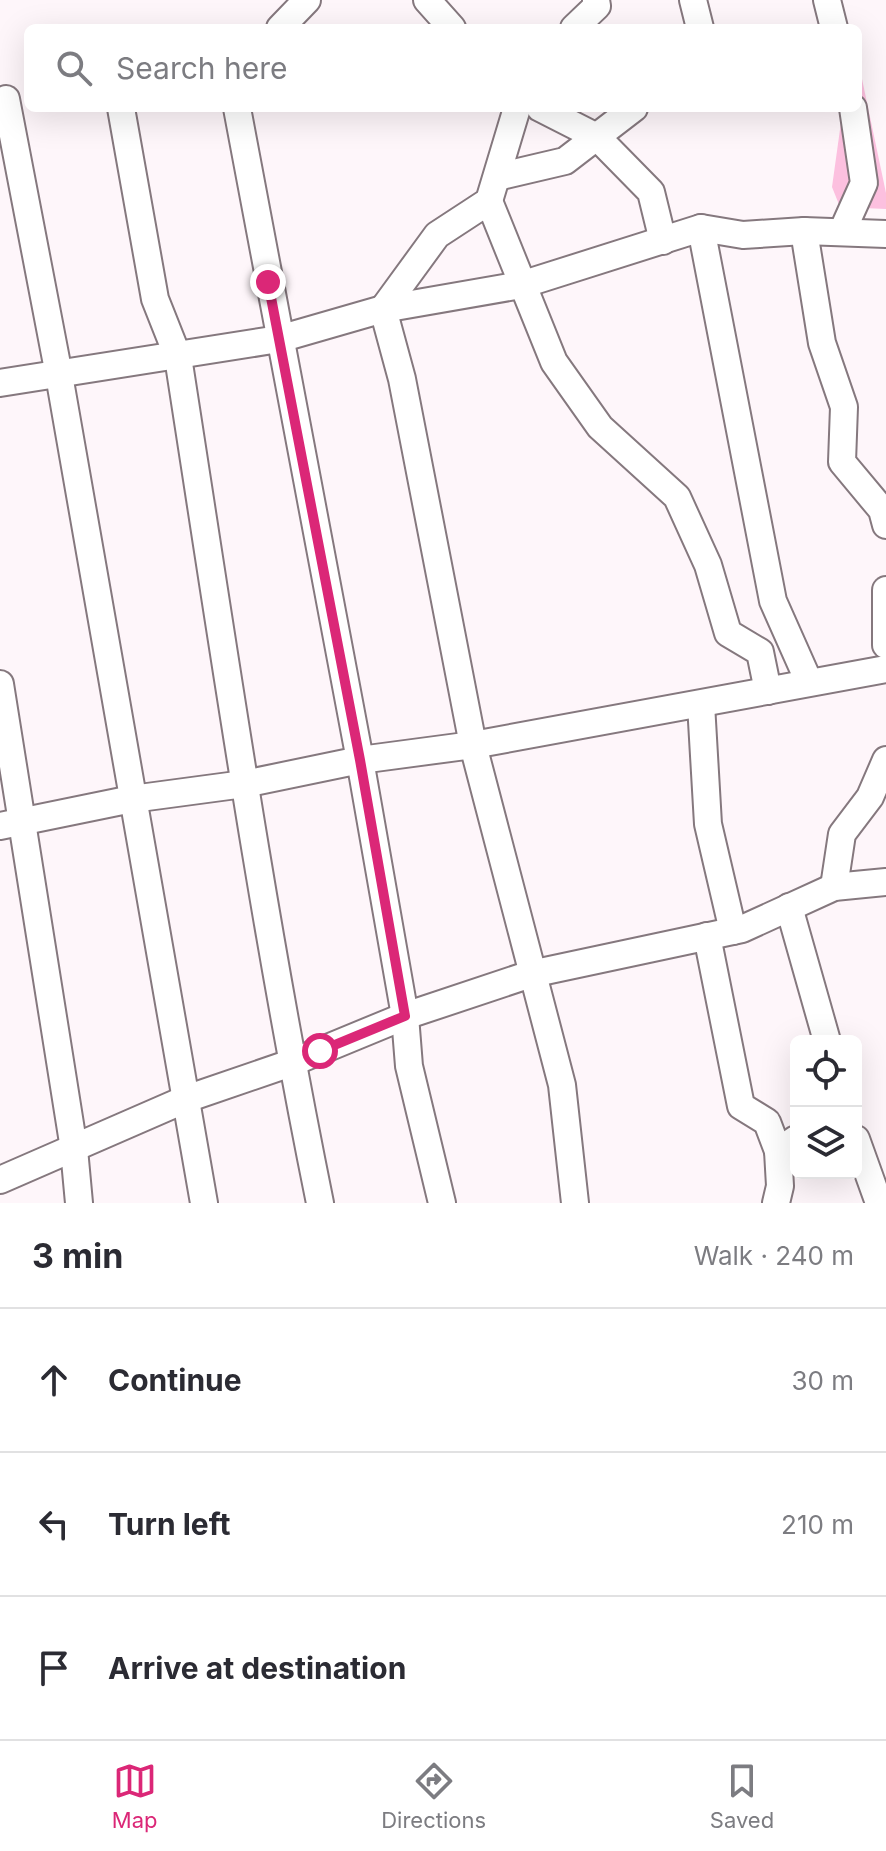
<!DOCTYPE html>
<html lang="en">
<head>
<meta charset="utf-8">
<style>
  body { margin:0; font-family:Inter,sans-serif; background:#f7f7f7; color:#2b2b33 }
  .controls { position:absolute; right:24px; bottom:24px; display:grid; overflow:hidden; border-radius:12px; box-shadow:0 8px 32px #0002 }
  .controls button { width:72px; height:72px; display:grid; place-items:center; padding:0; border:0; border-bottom:2px solid #e1e1e2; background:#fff; color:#2b2b33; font:40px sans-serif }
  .stop { position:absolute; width:24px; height:24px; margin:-18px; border:6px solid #db2777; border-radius:50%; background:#fff }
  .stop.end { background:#db2777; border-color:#fff; box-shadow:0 2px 8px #0008 }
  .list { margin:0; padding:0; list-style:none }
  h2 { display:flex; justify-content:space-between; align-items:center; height:104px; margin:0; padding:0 32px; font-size:34px }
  h2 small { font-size:26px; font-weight:400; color:#7c7c81 }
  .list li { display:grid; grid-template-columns:52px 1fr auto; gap:24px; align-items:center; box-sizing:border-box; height:144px; padding:0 32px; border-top:2px solid #e1e1e2 }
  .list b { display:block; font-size:30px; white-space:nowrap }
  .list em { font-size:26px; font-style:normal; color:#7c7c81 }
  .icon { flex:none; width:44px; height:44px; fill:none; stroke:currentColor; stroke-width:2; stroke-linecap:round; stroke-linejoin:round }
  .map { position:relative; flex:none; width:886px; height:1203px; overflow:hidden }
  .search { position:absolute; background:#fff; box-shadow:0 8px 32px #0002; left:24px; right:24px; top:24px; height:88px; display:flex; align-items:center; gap:20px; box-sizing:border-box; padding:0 28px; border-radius:12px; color:#7c7c81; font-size:30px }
  .sheet { height:536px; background:#fff }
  nav { display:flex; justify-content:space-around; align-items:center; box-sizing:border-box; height:112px; border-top:2px solid #e1e1e2; background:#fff; font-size:22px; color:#7c7c81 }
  nav a { display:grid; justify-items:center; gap:4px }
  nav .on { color:#db2777 }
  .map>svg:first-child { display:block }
  .green { fill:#fcc0df }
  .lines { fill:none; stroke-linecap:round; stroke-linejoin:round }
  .street-casing { stroke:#85787e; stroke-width:30 }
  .street { stroke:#fff; stroke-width:26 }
  .route { stroke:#db2777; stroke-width:10 }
</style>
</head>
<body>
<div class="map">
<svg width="886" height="1203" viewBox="0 0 886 1203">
  <rect width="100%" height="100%" fill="#fef6fa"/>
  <path class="green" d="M858 60 886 193V209L840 207 832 187 842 115 840 108H858Z"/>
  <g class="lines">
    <defs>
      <g id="street">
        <path d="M427 0 452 28"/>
        <path d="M693 0 700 28"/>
        <path d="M827 0 834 28"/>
        <path d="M280 28 307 0"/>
        <path d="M574 28 597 6 596 0"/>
        <path d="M6 99 59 375 204 1203"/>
        <path d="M121 108 155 299 178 357C222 639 263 923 320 1203"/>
        <path d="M237 108 360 760 405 1016 409 1066 442 1203"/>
        <path d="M517 108 489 201 437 235 383 309 402 379 473 745 562 1085 575 1203"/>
        <path d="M540 108 597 137 651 192 663 241"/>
        <path d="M497 177 565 161 634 108"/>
        <path d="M489 201 554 362 600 427 677 497 708 565 728 633 760 652 768 691"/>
        <path d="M701 228 773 601 809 682"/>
        <path d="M804 231 822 343 844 407 842 462 882 510 886 525"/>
        <path d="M842 232 864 183 853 108"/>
        <path d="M0 383 279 339 383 309 521 285 701 228 743 235 804 231 886 234"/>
        <path d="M886 590V645"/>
        <path d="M0 684 74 1149 79 1203"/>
        <path d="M701 704 708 824 733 931"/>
        <path d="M0 826 132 799 244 784 360 760 473 745 886 669"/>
        <path d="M834 887 842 834 870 797 886 760"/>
        <path d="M789 907 827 1041"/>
        <path d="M707 936 741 1106 767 1122 778 1151"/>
        <path d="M856 1139 879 1203"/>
        <path d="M0 1180 186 1099 291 1063 405 1016 531 974 742 929 834 887 886 882"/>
        <path d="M776 1203 780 1186 778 1151 796 1139"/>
      </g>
    </defs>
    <use href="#street" class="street-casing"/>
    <use href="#street" class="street"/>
  </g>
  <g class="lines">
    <path class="route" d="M268 282 360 760 405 1016 320 1051"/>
  </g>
</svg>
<div class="controls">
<button><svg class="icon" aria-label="locate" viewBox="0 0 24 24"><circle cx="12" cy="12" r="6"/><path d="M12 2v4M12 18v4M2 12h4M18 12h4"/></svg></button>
<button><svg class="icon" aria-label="layers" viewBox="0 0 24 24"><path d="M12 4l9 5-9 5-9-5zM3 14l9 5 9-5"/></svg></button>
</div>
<div class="stop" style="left:320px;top:1051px"></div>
<div class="stop end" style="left:268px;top:282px"></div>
<div class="search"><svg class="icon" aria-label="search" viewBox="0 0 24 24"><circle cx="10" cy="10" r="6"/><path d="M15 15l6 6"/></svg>Search here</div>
</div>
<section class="sheet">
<h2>3 min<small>Walk · 240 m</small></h2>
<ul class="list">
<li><svg class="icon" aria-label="ahead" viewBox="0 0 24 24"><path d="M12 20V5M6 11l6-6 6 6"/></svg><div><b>Continue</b></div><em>30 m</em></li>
<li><svg class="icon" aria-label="left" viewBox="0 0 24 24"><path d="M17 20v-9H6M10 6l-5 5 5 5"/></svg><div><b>Turn left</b></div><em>210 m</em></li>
<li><svg class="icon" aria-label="arrive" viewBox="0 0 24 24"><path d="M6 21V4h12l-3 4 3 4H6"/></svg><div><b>Arrive at destination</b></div></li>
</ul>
</section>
<nav>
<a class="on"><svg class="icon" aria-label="map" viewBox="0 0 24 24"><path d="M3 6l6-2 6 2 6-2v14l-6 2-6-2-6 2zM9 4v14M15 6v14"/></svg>Map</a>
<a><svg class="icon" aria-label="directions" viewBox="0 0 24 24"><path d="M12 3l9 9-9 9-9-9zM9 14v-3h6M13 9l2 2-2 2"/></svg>Directions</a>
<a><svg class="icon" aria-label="saved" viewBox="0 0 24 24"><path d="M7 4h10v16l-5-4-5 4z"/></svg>Saved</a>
</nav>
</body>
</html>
